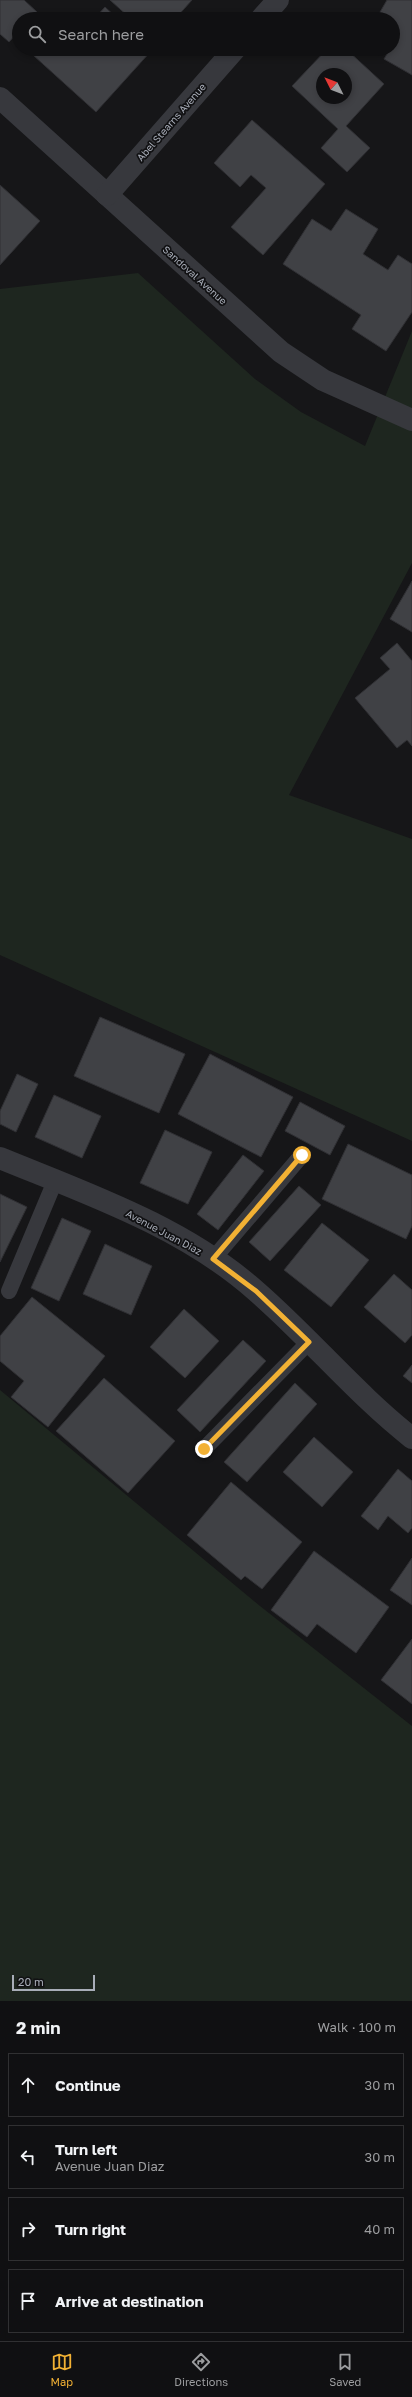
<!DOCTYPE html>
<html lang="en">
<head>
<meta charset="utf-8">
<style>
  body { margin:0; font-family:"Golos Text",sans-serif; background:#19191b; color:#f1f3f6 }
  .compass { position:absolute; left:316px; top:68px; width:36px; height:36px; border-radius:50%; background:#101012; box-shadow:0 2px 6px #0003; rotate:312deg }
  .scale { position:absolute; left:12px; bottom:10px; width:83px; box-sizing:border-box; padding-left:4px; border:2px solid #a8adb8; border-top:0; font-size:11px; line-height:14px; white-space:nowrap; color:#a8adb8; -webkit-text-stroke:3px #111113; paint-order:stroke }
  .stop { position:absolute; width:12px; height:12px; margin:-9px; border:3px solid #f2b134; border-radius:50%; background:#fff }
  .stop.end { background:#f2b134; border-color:#fff; box-shadow:0 1px 4px #0008 }
  .list { margin:0; padding:0; list-style:none }
  h2 { display:flex; justify-content:space-between; align-items:center; height:52px; margin:0; padding:0 16px; font-size:17px }
  h2 small { font-size:13px; font-weight:400; color:#9c9d9f }
  .list li { display:grid; grid-template-columns:26px 1fr auto; gap:12px; align-items:center; box-sizing:border-box; height:64px; margin:0 8px 8px; padding:0 8px; border:1px solid #303032; border-radius:0px }
  .list b { display:block; font-size:15px; white-space:nowrap }
  .list p { margin:0; font-size:13px; white-space:nowrap; color:#9c9d9f }
  .list em { font-size:13px; font-style:normal; color:#9c9d9f }
  .icon { flex:none; width:22px; height:22px; fill:none; stroke:currentColor; stroke-width:2; stroke-linecap:round; stroke-linejoin:round }
  .map { position:relative; flex:none; width:412px; height:2001px; overflow:hidden }
  .search { position:absolute; background:#101012; box-shadow:0 2px 6px #0003; left:12px; right:12px; top:12px; height:44px; display:flex; align-items:center; gap:10px; box-sizing:border-box; padding:0 14px; border-radius:22px; color:#9c9d9f; font-size:15px }
  .sheet { height:340px; background:#101012 }
  nav { display:flex; justify-content:space-around; align-items:center; box-sizing:border-box; height:56px; border-top:1px solid #303032; background:#101012; font-size:11px; color:#9c9d9f }
  nav a { display:grid; justify-items:center; gap:2px }
  nav .on { color:#f2b134 }
  .map>svg:first-child { display:block }
  .green { fill:#1e261f }
  .building { fill:#404145; stroke:#303034; fill-rule:evenodd }
  .lines { fill:none; stroke-linecap:round; stroke-linejoin:round }
  .lane { stroke:#37383d; stroke-width:16 }
  .street { stroke:#37383d; stroke-width:22 }
  .route { stroke:#f2b134; stroke-width:5 }
  .labels { text-anchor:middle; stroke-width:3.5; stroke-linejoin:round; paint-order:stroke }
  .street-label { font-size:10px; fill:#a8adb8; stroke:#111113 }
</style>
</head>
<body>
<div class="map">
<svg width="412" height="2001" viewBox="0 0 412 2001">
  <rect width="100%" height="100%" fill="#161618"/>
  <g class="green">
    <path d="M138 273 255 379 301 412 365 446 412 331V563L289 795 412 839V1141L0 955V289Z"/>
    <path d="M0 1390 260 1606 412 1726V2001H0Z"/>
  </g>
  <g class="building">
    <path d="M0 0H24L37 12 31 19H19V31L9 42 0 34Z"/>
    <path d="M110 0H192L175 19H131Z"/>
    <path d="M387 0H412V75L384 59 390 49H393V19H376Z"/>
    <path d="M105 7 118 19H94Z"/>
    <path d="M39 49H152V50L96 112 33 55Z"/>
    <path d="M327 49H346L384 84 346 126 370 148 347 172 321 148 338 129 292 86ZM322 74H346V98H322Z"/>
    <path d="M252 120 325 184 263 255 231 227 266 188 251 175 240 187 214 163Z"/>
    <path d="M0 185 40 221 0 265Z"/>
    <path d="M346 209 378 229 363 254 388 270 398 255 412 264V312L386 351 352 329 361 315 283 264 312 219 331 231Z"/>
    <path d="M412 581V632L390 619Z"/>
    <path d="M397 643 412 661V746L407 740 397 748 355 698 390 669 380 658Z"/>
    <path d="M100 1017 185 1054 159 1113 74 1076Z"/>
    <path d="M210 1054 293 1097 261 1157 178 1114Z"/>
    <path d="M17 1074 38 1084 16 1132 0 1124V1111Z"/>
    <path d="M54 1095 101 1116 82 1158 35 1137Z"/>
    <path d="M300 1102 345 1126 330 1155 285 1131Z"/>
    <path d="M165 1130 212 1152 188 1204 140 1183Z"/>
    <path d="M348 1144 412 1175V1226L406 1239 322 1199Z"/>
    <path d="M243 1155 264 1171 218 1230 197 1214Z"/>
    <path d="M299 1186 321 1205 270 1261 249 1242Z"/>
    <path d="M0 1194 27 1207 0 1262Z"/>
    <path d="M62 1218 91 1231 59 1301 31 1288Z"/>
    <path d="M322 1223 369 1260 331 1307 284 1270Z"/>
    <path d="M105 1244 152 1266 131 1315 83 1294Z"/>
    <path d="M394 1274 412 1290V1335L405 1343 364 1307Z"/>
    <path d="M32 1297 105 1356 48 1427 11 1397 24 1381 0 1361V1336Z"/>
    <path d="M184 1309 219 1341 185 1378 150 1347Z"/>
    <path d="M243 1340 266 1361 200 1432 177 1410Z"/>
    <path d="M412 1365V1383L403 1376Z"/>
    <path d="M104 1378 175 1441 128 1493 56 1431Z"/>
    <path d="M295 1383 317 1404 247 1482 224 1462Z"/>
    <path d="M314 1437 353 1472 322 1507 283 1472Z"/>
    <path d="M398 1469 412 1481V1528L408 1533 388 1516 378 1530 361 1516Z"/>
    <path d="M231 1482 302 1542 262 1589 245 1576 241 1580 187 1535Z"/>
    <path d="M314 1551 389 1607 356 1653 317 1624 307 1637 271 1610Z"/>
    <path d="M412 1558V1605L390 1590Z"/>
    <path d="M412 1639V1704L381 1680Z"/>
  </g>
  <g class="lines">
    <g class="lane">
      <path d="M213 1259 302 1155"/>
      <path d="M9 1291 55 1181"/>
      <path d="M204 1449 309 1342"/>
    </g>
    <g class="street">
      <path d="M261 19 278 0"/>
      <path d="M0 98 281 352 323 380 412 420"/>
      <path d="M107 195 235 49"/>
      <path d="M0 1158C88 1194 184 1227 256 1291 310 1338 356 1394 412 1438"/>
    </g>
  </g>
  <g class="lines">
    <path class="route" d="M204 1449 309 1342 256 1291 213 1259 302 1155"/>
  </g>
  <g class="labels">
    <g class="street-label">
      <text transform="translate(171 122) rotate(-49)" y="4">Abel Stearns Avenue</text>
      <text transform="translate(195 275) rotate(42)" y="4">Sandoval Avenue</text>
      <text transform="translate(164 1232) rotate(28)" y="4">Avenue Juan Diaz</text>
    </g>
  </g>
</svg>
<svg class="compass" viewBox="-18 -18 36 36"><path d="M0-13l5 13h-10z" fill="#e53935"/><path d="M0 13l5-13h-10z" fill="#9c9d9f"/></svg>
<div class="scale">20 m</div>
<div class="stop" style="left:302px;top:1155px"></div>
<div class="stop end" style="left:204px;top:1449px"></div>
<div class="search"><svg class="icon" aria-label="search" viewBox="0 0 24 24"><circle cx="10" cy="10" r="6"/><path d="M15 15l6 6"/></svg>Search here</div>
</div>
<section class="sheet">
<h2>2 min<small>Walk · 100 m</small></h2>
<ul class="list">
<li><svg class="icon" aria-label="ahead" viewBox="0 0 24 24"><path d="M12 20V5M6 11l6-6 6 6"/></svg><div><b>Continue</b></div><em>30 m</em></li>
<li><svg class="icon" aria-label="left" viewBox="0 0 24 24"><path d="M17 20v-9H6M10 6l-5 5 5 5"/></svg><div><b>Turn left</b><p>Avenue Juan Diaz</p></div><em>30 m</em></li>
<li><svg class="icon" aria-label="right" viewBox="0 0 24 24"><path d="M7 20v-9h11M14 6l5 5-5 5"/></svg><div><b>Turn right</b></div><em>40 m</em></li>
<li><svg class="icon" aria-label="arrive" viewBox="0 0 24 24"><path d="M6 21V4h12l-3 4 3 4H6"/></svg><div><b>Arrive at destination</b></div></li>
</ul>
</section>
<nav>
<a class="on"><svg class="icon" aria-label="map" viewBox="0 0 24 24"><path d="M3 6l6-2 6 2 6-2v14l-6 2-6-2-6 2zM9 4v14M15 6v14"/></svg>Map</a>
<a><svg class="icon" aria-label="directions" viewBox="0 0 24 24"><path d="M12 3l9 9-9 9-9-9zM9 14v-3h6M13 9l2 2-2 2"/></svg>Directions</a>
<a><svg class="icon" aria-label="saved" viewBox="0 0 24 24"><path d="M7 4h10v16l-5-4-5 4z"/></svg>Saved</a>
</nav>
</body>
</html>
